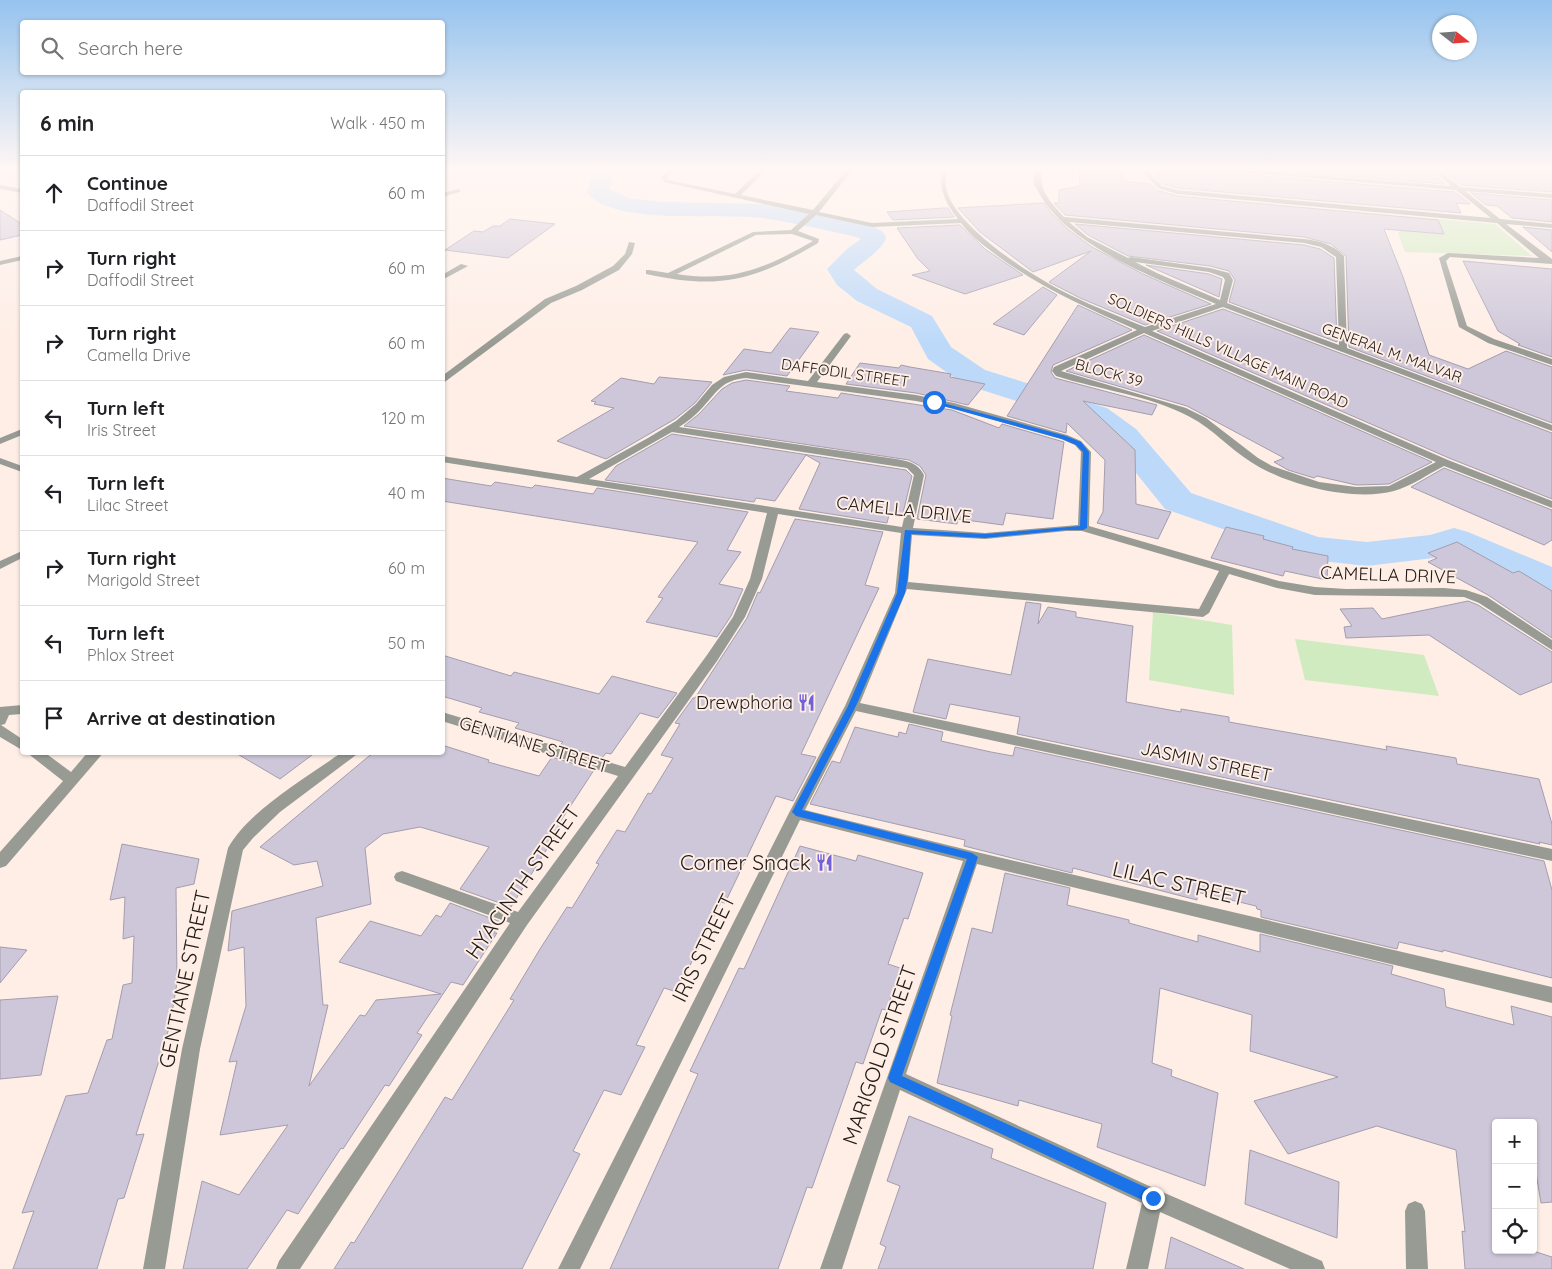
<!DOCTYPE html>
<html lang="en">
<head>
<meta charset="utf-8">
<style>
  body { margin:0; font-family:Quicksand,sans-serif; background:#f2f2f2; color:#202124 }
  .controls { position:absolute; right:15px; bottom:15px; display:grid; overflow:hidden; border-radius:5px; box-shadow:0 1px 4px #0004 }
  .controls button { width:45px; height:45px; display:grid; place-items:center; padding:0; border:0; border-bottom:1px solid #e0e0e0; background:#fff; color:#202124; font:25px sans-serif }
  .compass { position:absolute; left:1432px; top:15px; width:45px; height:45px; border-radius:50%; background:#fff; box-shadow:0 1px 4px #0004; rotate:107deg }
  .stop { position:absolute; width:15px; height:15px; margin:-11px; border:4px solid #1a73e8; border-radius:50%; background:#fff }
  .stop.end { background:#1a73e8; border-color:#fff; box-shadow:0 1px 5px #0008 }
  .list { margin:0; padding:0; list-style:none }
  h2 { display:flex; justify-content:space-between; align-items:center; height:65px; margin:0; padding:0 20px; font-size:21px }
  h2 small { font-size:16px; font-weight:400; color:#757577 }
  .list li { display:grid; grid-template-columns:32px 1fr auto; gap:15px; align-items:center; box-sizing:border-box; height:75px; padding:0 20px; border-top:1px solid #e0e0e0 }
  .list b { display:block; font-size:19px; white-space:nowrap }
  .list p { margin:0; font-size:16px; white-space:nowrap; color:#757577 }
  .list em { font-size:16px; font-style:normal; color:#757577 }
  .icon { flex:none; width:28px; height:28px; fill:none; stroke:currentColor; stroke-width:2; stroke-linecap:round; stroke-linejoin:round }
  .map { position:relative; flex:none; width:1552px; height:1269px; overflow:hidden }
  .search { position:absolute; background:#fff; box-shadow:0 1px 4px #0004; left:20px; top:20px; width:425px; height:55px; display:flex; align-items:center; gap:12px; box-sizing:border-box; padding:0 18px; border-radius:5px; color:#757577; font-size:19px }
  .panel { position:absolute; background:#fff; box-shadow:0 1px 4px #0004; left:20px; top:90px; width:425px; height:665px; border-radius:5px }
  .map>svg:first-child { display:block }
  .green { fill:#d0ebbf }
  .lines { fill:none; stroke-linecap:round; stroke-linejoin:round }
  .river { fill:#bcd9fa; fill-rule:evenodd }
  .building { fill:#cec7d9; stroke:#a39dae }
  .minor { fill:#989b94; fill-rule:evenodd }
  .route { fill:#1a73e8 }
  .labels { text-anchor:middle; stroke-width:4; stroke-linejoin:round; paint-order:stroke }
  .far-street-label { font-size:15px; fill:#211b17; stroke:#feeee6 }
  .street-label { font-size:18px; fill:#211b17; stroke:#feeee6 }
  .poi-label { font-size:18px; fill:#211b17; stroke:#feeee6; text-anchor:end }
  .near-poi-label { font-size:21px; fill:#211b17; stroke:#feeee6; text-anchor:end }
  .near-street-label { font-size:21px; fill:#211b17; stroke:#feeee6 }
</style>
</head>
<body>
<div class="map">
<svg width="1552" height="1269" viewBox="0 0 1552 1269">
  <rect width="100%" height="100%" fill="#feeee6"/>
  <g class="green">
    <path d="M1403 216 1495 224 1532 256 1405 252 1398 233 1405 228Z"/>
    <path d="M1153 612 1232 625 1234 695 1149 680Z"/>
    <path d="M1295 639 1424 655 1439 696 1305 680Z"/>
  </g>
  <g class="lines">
    <path class="river" d="M595 168H615L610 189 628 198 662 202 761 204 873 226 883 232 886 237C884 249 863 261 854 270L877 289 932 316 951 347 985 370 1107 408 1136 429 1191 493 1318 537 1367 542 1430 535 1454 528 1468 532 1552 567V595L1537 592 1504 575 1452 553 1433 558 1367 566 1312 560 1165 509 1112 443 1083 422 963 384 928 359 911 327 857 301 837 285 827 269 848 248 861 239 856 237C825 230 793 222 762 218 723 213 610 226 587 192Z"/>
  </g>
  <g class="building">
    <path d="M1158 168 1178 170V168H1207L1212 172 1455 192 1470 204 1456 203 1461 213 1177 188 1163 184 1156 177Z"/>
    <path d="M1245 168H1428L1445 184Z"/>
    <path d="M1438 168H1463L1552 175V192L1461 185Z"/>
    <path d="M1079 169 1117 171 1129 182 1151 184 1157 190 1177 196 1438 220 1444 234 1384 229 1403 277 1429 355 1468 369 1506 351 1552 367V423L1349 347 1346 256 1331 244 1304 237 1065 215 1054 203H1059V190L1080 186Z"/>
    <path d="M1471 193 1552 200V222L1512 218 1497 206 1486 205Z"/>
    <path d="M1044 203 1051 213 1070 231 1092 247 1143 274 1211 304 1145 325 1080 298 1049 282 1091 251 1033 272 980 232 958 208Z"/>
    <path d="M944 208H948L954 217 893 220 887 212Z"/>
    <path d="M0 210 22 224V235L0 240Z"/>
    <path d="M510 219 555 224 508 258 445 250 474 231 483 232 493 226H500Z"/>
    <path d="M1075 224 1304 245 1320 249 1334 258 1337 342 1229 302 1235 280 1229 271 1210 266 1128 256 1088 235Z"/>
    <path d="M960 225 985 249 1023 275 965 294 912 275 930 271 918 259 897 228Z"/>
    <path d="M1523 227 1552 230V252Z"/>
    <path d="M1463 261 1552 269V357L1518 345 1520 344 1498 331Z"/>
    <path d="M1146 265 1209 274 1222 279 1219 297Z"/>
    <path d="M1043 287 1057 295 1024 335 993 324Z"/>
    <path d="M1078 305 1132 330 1053 365 1051 372 1055 378 1157 405 1152 415 1083 401 1135 450 1136 504 1171 512 1158 539 1097 523 1103 512 1105 460 1067 423 1066 433 1007 416Z"/>
    <path d="M1223 309 1552 433V499L1449 458 1157 331Z"/>
    <path d="M790 328 819 332 787 376 746 370 723 375 744 349 771 353Z"/>
    <path d="M1144 335 1432 462 1389 484 1356 485 1317 476 1314 478 1288 470 1274 462 1284 458 1187 406 1066 371Z"/>
    <path d="M860 363 899 368 901 365 910 367 951 374 950 377 985 384 968 405 916 393 846 384Z"/>
    <path d="M659 377 712 382 695 403 675 419 606 459 557 441 614 408 594 404 596 402 591 401 621 378 654 384Z"/>
    <path d="M746 380 790 386 786 391 838 398 841 393 952 410 999 428 1002 424 1064 442 1053 519 1006 513 1003 525 958 519 957 524 917 519 926 475 920 466 909 460 684 426 699 414 722 389 732 383Z"/>
    <path d="M672 434 906 470 912 476 902 517 889 515 887 523 799 509 820 463 806 455 775 501 756 498 754 502 605 480 616 466Z"/>
    <path d="M1444 468 1552 510V540L1544 545 1411 487Z"/>
    <path d="M442 478 491 486 495 482 532 488 535 485 593 494 597 488 748 512 727 550 741 552 719 584 743 589 731 616 717 637 646 622 663 598 658 597 698 542 442 501Z"/>
    <path d="M795 519 883 532 865 585 879 588 801 754 816 757 793 801 776 796 725 903 721 902 677 992 664 988 636 1045 645 1047 621 1095 604 1090 573 1151 580 1154 522 1269H334L351 1242 354 1243 445 1097 452 1100 514 1000 510 999 540 949 567 907 572 908 599 864 596 863 617 830 625 832 648 793 651 794 673 758 661 755 680 724 675 723 693 698H695L747 618 758 592 760 593Z"/>
    <path d="M1226 527 1264 536 1263 539 1293 547 1292 549 1328 556 1327 580 1285 571 1283 576 1211 558Z"/>
    <path d="M1457 542 1513 573 1519 571 1552 591V638L1488 595 1428 562 1437 558 1428 553Z"/>
    <path d="M1468 601 1478 605 1552 652V682L1520 695 1429 635 1346 638 1344 627 1352 626 1340 609 1373 608 1382 619Z"/>
    <path d="M1026 602 1041 604 1038 624 1048 607 1076 612V617L1133 626 1126 702 1181 712V709L1229 717V722L1387 750 1386 746 1456 758 1457 764 1539 779 1552 824V845L1539 842 1540 844 1017 734 1020 717 950 704 946 719 913 712 928 659 1011 675Z"/>
    <path d="M442 655 511 676 514 672 599 694 612 676 677 693 658 718 640 713 611 754 606 753 602 758 560 745 563 742 515 728 519 723 479 712 482 708 442 696Z"/>
    <path d="M909 724 943 732 941 741 991 752 1013 756 1015 747 1544 861 1552 890V978L1443 950V952L1399 942 1397 949 1261 917V910L1257 909 1256 906 1197 892V900L1073 868 1072 873 964 846 965 840 810 804 832 761 840 763 855 727 898 737 899 732 906 734Z"/>
    <path d="M442 745 489 760 488 762 539 776 552 757 594 770 560 822 563 823 511 907 460 889 489 847 420 827 383 834 365 848 371 904 316 918 323 1005H328L309 1086 360 1015 365 1016 376 1000 441 994 339 962 370 921 421 936 436 915 441 917 450 903 501 922 494 933H497L463 985 451 982 417 1033 422 1035 389 1086 385 1085 343 1149 341 1148 298 1214 287 1210 247 1269H183L202 1181 239 1195 288 1125 220 1135 237 1061 229 1062 246 1006 244 947 228 951 232 911 323 886 317 861 294 865 260 847 369 756 376 752H442Z"/>
    <path d="M234 752H316L280 779Z"/>
    <path d="M122 844 199 859 194 884 176 888 177 983 170 1025 136 1135 144 1134 124 1198 118 1199 97 1269H13L34 1211 22 1213 66 1096 88 1093 107 1040 112 1039 123 985 132 983 134 936 123 939 125 897 110 900Z"/>
    <path d="M800 846 856 861 858 855 923 873 908 919 904 918 888 964 900 968 887 1010 882 1009 863 1064 856 1062 812 1188 807 1187 778 1269H610L698 1074 690 1071 739 968 744 969Z"/>
    <path d="M1005 873 1070 888 1067 905 1129 920V923L1198 942V935L1260 952V934L1393 966 1391 974 1444 989 1446 1007 1514 1025 1511 1006 1552 1017V1202L1541 1203 1533 1155V1123H1496V1250H1530L1552 1257V1269H1465L1462 1231 1465 1232 1456 1150 1377 1126 1288 1154 1254 1101 1338 1077 1250 1051 1252 1015 1160 988 1152 1063 1172 1070 1171 1076 1218 1093 1205 1186 1097 1147 1102 1124 1019 1100 1018 1106 937 1083 952 1016 950 1015 972 928 992 933Z"/>
    <path d="M0 947 27 950 0 983Z"/>
    <path d="M58 996 41 1075 0 1079V1000Z"/>
    <path d="M909 1116 993 1149 991 1158 1106 1203 1093 1269H878L886 1247 880 1244 900 1186 887 1181Z"/>
    <path d="M1250 1150 1339 1182 1337 1238 1245 1204Z"/>
    <path d="M1171 1237 1244 1269H1165Z"/>
  </g>
  <g class="lines">
    <g class="minor">
      <path d="M672 168H678L667 177 668 180 735 194 762 168H768L741 195 813 210 848 168H854L819 212 872 223 958 219C944 201 940 191 941 168H947C947 174 945 181 946 187 952 226 1035 278 1070 295 1095 307 1120 317 1145 327L1216 304C1162 281 1067 246 1039 193 1038 190 1034 186 1034 183 1033 178 1035 172 1036 168H1042C1039 192 1049 200 1064 217L1304 239C1319 241 1333 244 1344 256L1347 348 1552 425V431L1223 307 1152 331 1448 460 1552 501V508L1444 466C1428 474 1412 486 1394 491 1353 502 1286 485 1251 462 1230 449 1213 429 1190 417 1149 395 1100 390 1056 376L1052 371 1054 367 1137 330C1087 308 1039 287 995 254 983 245 970 235 961 223L872 227 816 215 798 231 819 239 818 243C754 281 720 290 646 274V270H649L668 273 753 232 791 230 809 214 664 182 661 177ZM1069 222 1304 243 1321 247 1336 257 1339 345 1227 303 1233 280 1229 273 1210 268 1131 257 1128 258 1087 237ZM792 234 813 241C766 268 732 283 677 274L756 235ZM1135 262 1209 272 1223 277 1225 280 1220 300 1159 274ZM1144 333 1436 462 1389 486 1356 487 1319 482 1272 466 1258 458 1206 418 1186 408 1061 371Z"/>
      <path d="M1139 168H1145L1162 186 1177 190 1491 218 1456 190 1212 170 1209 168H1228L1451 186 1430 168H1436L1460 187 1552 194V198L1465 191 1500 219 1552 224V228L1506 224 1552 259V264L1450 257 1446 261 1467 326 1494 339 1552 359V365L1488 343 1459 327 1439 258 1448 253 1539 258 1497 223 1177 194 1158 188Z"/>
      <path d="M1507 168 1552 169V173L1510 170Z"/>
      <path d="M0 185 22 189V193L0 189Z"/>
      <path d="M458 189 461 191 460 192 442 197V193Z"/>
      <path d="M629 242 635 243 632 254 619 270 582 290 551 303 442 384V376L545 299 576 286 613 266 625 254Z"/>
      <path d="M22 256V260L0 265V261Z"/>
      <path d="M461 264 468 266 442 280V275Z"/>
      <path d="M847 333 851 336 817 382 916 395 954 403 1067 435 1081 441 1091 452 1089 526 1279 581 1315 587 1346 589 1444 588 1466 590 1487 597 1552 640V650L1479 603 1464 597 1315 595 1277 588 1229 574 1209 613 1203 617 907 589 860 703 1552 849V861L856 711 805 810 972 851 1552 987V1003L977 864 906 1074 1160 1191 1322 1261 1325 1269H1290L1160 1212 1148 1269H1126L1142 1203 900 1090 842 1269H820L963 861 800 820 580 1269H558L789 813 845 706 895 593 901 533 778 514 762 579 745 617 717 661 527 925 300 1269H276L279 1261 510 923 396 881 394 877 396 873 402 871 408 873 518 912 618 776 442 721V712L625 767 707 655 733 617 750 579 767 513 442 462V456L577 477 648 438 676 421 696 404 712 385 724 377 746 372 808 381 844 334ZM746 378 916 401 952 408 1061 439 1075 445 1081 452 1078 525 985 533 913 528 924 475C918 463 908 461 896 459L679 427C687 422 696 415 703 407 718 391 722 380 746 378ZM672 432 907 468 914 475 902 527 589 479ZM1066 531H1082L1219 571 1199 609 908 582 912 535 985 539Z"/>
      <path d="M22 429V435L0 444V438Z"/>
      <path d="M0 458 22 466V472L0 464Z"/>
      <path d="M22 551V558L0 569V561Z"/>
      <path d="M22 705V714L9 715 5 724 1 725 22 739V750L0 737V707Z"/>
      <path d="M26 752H44L71 772 88 752H104L6 866 0 868V852L63 781Z"/>
      <path d="M342 752H360L280 812 253 838 243 850 200 1049 165 1269H143L182 1049 228 848C249 810 308 777 342 752Z"/>
      <path d="M1415 1201 1422 1204 1425 1211 1428 1269H1406L1405 1211 1408 1204Z"/>
    </g>
  </g>
  <linearGradient id="sky" x2="0" y2="1"><stop stop-color="#96c3ef"/><stop offset="0.49" stop-color="#fff7f4"/><stop offset="1" stop-color="#fff7f4" stop-opacity="0"/></linearGradient>
  <rect width="1552" height="345" fill="url(#sky)"/>
  <path class="route" d="M932 400 1066 436 1081 442 1089 452 1087 528 1083 530H1066L985 538 911 534 908 577 905 593 856 706 802 810 972 853 978 857 902 1076 1158 1193 1159 1198 1158 1203 1153 1205 890 1082 888 1078 967 859 796 816 792 812 848 706 897 593 905 530 985 534 1080 526 1083 452 1076 445 1062 439 932 403Z"/>
  <defs>
    <symbol id="restaurant-bare" viewBox="-9 -9 18 18"><path d="M-5-6h1v4h1v-4h1v4h1v-4h1v5L-1.5 .5V6h-2V.5L-5-1ZM5-6V6H3V1.5H1.5Q1.5-4 5-6Z" fill="#7161db" stroke="#feeee6" stroke-width="2.5" paint-order="stroke"/></symbol>
  </defs>
  <g fill-rule="evenodd">
    <use href="#restaurant-bare" x="794" y="690" width="25" height="25"/>
    <use href="#restaurant-bare" x="812" y="850" width="25" height="25"/>
  </g>
  <g class="labels">
    <g class="far-street-label">
      <text transform="translate(1228 351) rotate(24)" y="5">SOLDIERS HILLS VILLAGE MAIN ROAD</text>
      <text transform="translate(1392 353) rotate(20)" y="5">GENERAL M. MALVAR</text>
      <text transform="translate(845 373) rotate(8)" y="5">DAFFODIL STREET</text>
      <text transform="translate(1109 373) rotate(15)" y="5">BLOCK 39</text>
    </g>
    <g class="street-label">
      <text transform="translate(904 510) rotate(6)" y="6">CAMELLA DRIVE</text>
      <text transform="translate(1388 575) rotate(2)" y="6">CAMELLA DRIVE</text>
      <text transform="translate(534 745) rotate(17)" y="6">GENTIANE STREET</text>
      <text transform="translate(1206 762) rotate(12)" y="6">JASMIN STREET</text>
    </g>
    <g class="poi-label">
      <text x="793" y="709">Drewphoria</text>
    </g>
    <g class="near-poi-label">
      <text x="811" y="870">Corner Snack</text>
    </g>
    <g class="near-street-label">
      <text transform="translate(523 882) rotate(-55)" y="7">HYACINTH STREET</text>
      <text transform="translate(1179 884) rotate(13)" y="7">LILAC STREET</text>
      <text transform="translate(704 948) rotate(-64)" y="7">IRIS STREET</text>
      <text transform="translate(185 979) rotate(-78)" y="7">GENTIANE STREET</text>
      <text transform="translate(880 1055) rotate(-71)" y="7">MARIGOLD STREET</text>
    </g>
  </g>
</svg>
<div class="controls">
<button>+</button>
<button>−</button>
<button><svg class="icon" aria-label="locate" viewBox="0 0 24 24"><circle cx="12" cy="12" r="6"/><path d="M12 2v4M12 18v4M2 12h4M18 12h4"/></svg></button>
</div>
<svg class="compass" viewBox="-18 -18 36 36"><path d="M0-13l5 13h-10z" fill="#e53935"/><path d="M0 13l5-13h-10z" fill="#757577"/></svg>
<div class="stop" style="left:934px;top:402px"></div>
<div class="stop end" style="left:1153px;top:1198px"></div>
<div class="search"><svg class="icon" aria-label="search" viewBox="0 0 24 24"><circle cx="10" cy="10" r="6"/><path d="M15 15l6 6"/></svg>Search here</div>
<section class="panel">
<h2>6 min<small>Walk · 450 m</small></h2>
<ul class="list">
<li><svg class="icon" aria-label="ahead" viewBox="0 0 24 24"><path d="M12 20V5M6 11l6-6 6 6"/></svg><div><b>Continue</b><p>Daffodil Street</p></div><em>60 m</em></li>
<li><svg class="icon" aria-label="right" viewBox="0 0 24 24"><path d="M7 20v-9h11M14 6l5 5-5 5"/></svg><div><b>Turn right</b><p>Daffodil Street</p></div><em>60 m</em></li>
<li><svg class="icon" aria-label="right" viewBox="0 0 24 24"><path d="M7 20v-9h11M14 6l5 5-5 5"/></svg><div><b>Turn right</b><p>Camella Drive</p></div><em>60 m</em></li>
<li><svg class="icon" aria-label="left" viewBox="0 0 24 24"><path d="M17 20v-9H6M10 6l-5 5 5 5"/></svg><div><b>Turn left</b><p>Iris Street</p></div><em>120 m</em></li>
<li><svg class="icon" aria-label="left" viewBox="0 0 24 24"><path d="M17 20v-9H6M10 6l-5 5 5 5"/></svg><div><b>Turn left</b><p>Lilac Street</p></div><em>40 m</em></li>
<li><svg class="icon" aria-label="right" viewBox="0 0 24 24"><path d="M7 20v-9h11M14 6l5 5-5 5"/></svg><div><b>Turn right</b><p>Marigold Street</p></div><em>60 m</em></li>
<li><svg class="icon" aria-label="left" viewBox="0 0 24 24"><path d="M17 20v-9H6M10 6l-5 5 5 5"/></svg><div><b>Turn left</b><p>Phlox Street</p></div><em>50 m</em></li>
<li><svg class="icon" aria-label="arrive" viewBox="0 0 24 24"><path d="M6 21V4h12l-3 4 3 4H6"/></svg><div><b>Arrive at destination</b></div></li>
</ul>
</section>
</div>
</body>
</html>
